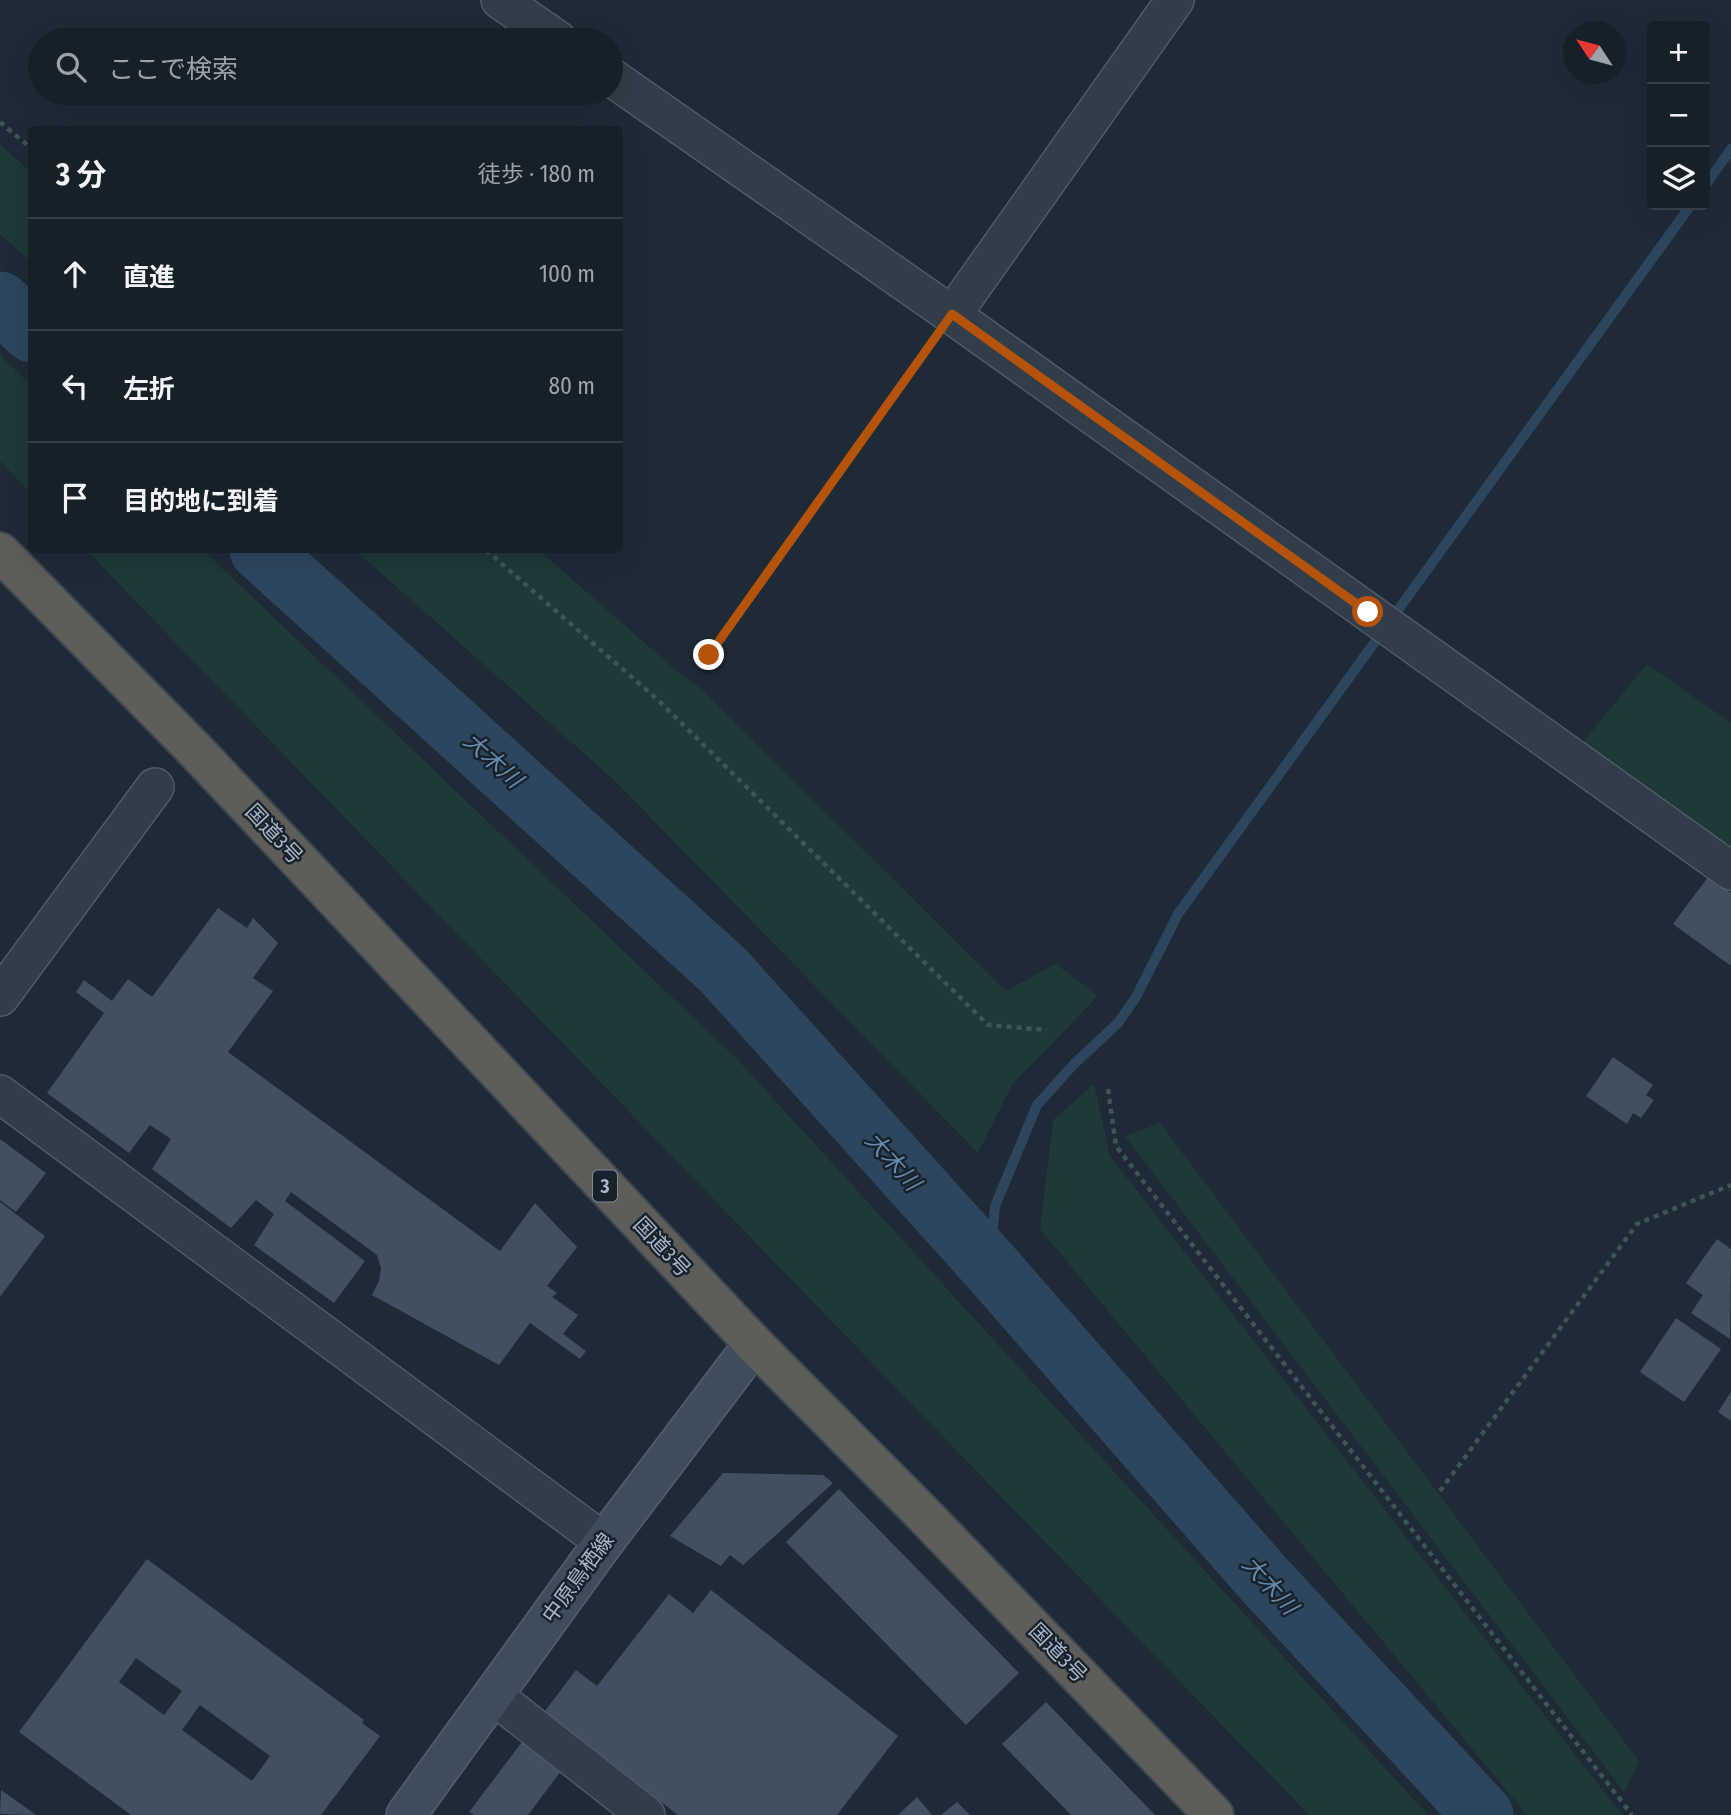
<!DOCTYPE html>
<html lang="ja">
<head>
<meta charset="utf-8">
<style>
  body { margin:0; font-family:"Fira Sans Condensed","Noto Sans JP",sans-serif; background:#1f2831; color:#f1f3f6 }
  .controls { position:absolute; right:21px; top:21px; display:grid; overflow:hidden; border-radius:7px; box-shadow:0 7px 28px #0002 }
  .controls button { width:63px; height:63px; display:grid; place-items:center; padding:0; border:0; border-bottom:2px solid #353e46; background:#162029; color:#f1f3f6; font:35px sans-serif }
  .compass { position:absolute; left:1563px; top:21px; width:63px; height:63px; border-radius:50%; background:#162029; box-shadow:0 7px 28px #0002; rotate:306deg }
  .stop { position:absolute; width:21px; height:21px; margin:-16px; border:5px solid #b45309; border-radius:50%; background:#fff }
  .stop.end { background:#b45309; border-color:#fff; box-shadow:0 2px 7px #0008 }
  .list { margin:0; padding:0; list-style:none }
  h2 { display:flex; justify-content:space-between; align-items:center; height:91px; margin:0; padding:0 28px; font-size:30px }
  h2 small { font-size:23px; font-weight:400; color:#9ea3a8 }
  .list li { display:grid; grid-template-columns:46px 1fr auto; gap:21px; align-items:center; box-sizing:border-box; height:112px; padding:0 28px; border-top:2px solid #353e46 }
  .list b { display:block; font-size:26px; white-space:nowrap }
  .list em { font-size:23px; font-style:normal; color:#9ea3a8 }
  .icon { flex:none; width:38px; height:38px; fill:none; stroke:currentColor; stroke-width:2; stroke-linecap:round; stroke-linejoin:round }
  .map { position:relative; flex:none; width:1731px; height:1815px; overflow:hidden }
  .search { position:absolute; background:#162029; box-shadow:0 7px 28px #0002; left:28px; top:28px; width:595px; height:77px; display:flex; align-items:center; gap:18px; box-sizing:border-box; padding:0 24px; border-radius:38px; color:#9ea3a8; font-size:26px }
  .panel { position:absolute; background:#162029; box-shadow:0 7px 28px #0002; left:28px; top:126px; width:595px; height:427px; border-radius:7px }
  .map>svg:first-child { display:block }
  .green { fill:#1f3838 }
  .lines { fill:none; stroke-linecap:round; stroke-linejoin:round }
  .stream { stroke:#2d465e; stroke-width:10 }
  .river { stroke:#2d465e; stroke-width:61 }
  .building { fill:#405060; fill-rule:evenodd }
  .minor-casing { stroke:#4f5a66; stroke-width:40 }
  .secondary-casing { stroke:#4f5a66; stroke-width:42 }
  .trunk-casing { stroke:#3c4752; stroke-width:42 }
  .path { stroke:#3d5556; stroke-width:4.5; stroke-dasharray:5 5; stroke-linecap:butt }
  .minor { stroke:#313d48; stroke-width:37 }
  .secondary { stroke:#3f4c5b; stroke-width:38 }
  .trunk { stroke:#5e5d5a; stroke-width:38 }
  .route { stroke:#b45309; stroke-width:9 }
  .labels { text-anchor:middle; stroke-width:5; stroke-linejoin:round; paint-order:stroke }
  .shield { fill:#17222c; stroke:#7f8a97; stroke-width:2 }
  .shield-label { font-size:19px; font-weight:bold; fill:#abb7c5 }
  .street-label { font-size:21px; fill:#abb7c5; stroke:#17222c }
  .water-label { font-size:23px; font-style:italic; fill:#688bab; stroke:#17222c }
</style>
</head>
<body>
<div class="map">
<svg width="1731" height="1815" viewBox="0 0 1731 1815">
  <rect width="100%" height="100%" fill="#1e2b37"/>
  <g class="green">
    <path d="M0 144 31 172V262L0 234Z"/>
    <path d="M0 355 31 385V493L0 461Z"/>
    <path d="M86 550H203L738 1060 1428 1815H1309Z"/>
    <path d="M355 550H539L679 673 700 688 1006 991 1056 964 1098 996 1012 1085 978 1153 616 782Z"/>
    <path d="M1647 664 1731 723V854L1579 747Z"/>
    <path d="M1094 1084 1110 1156 1622 1815H1527L1040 1229 1053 1120Z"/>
    <path d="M1160 1123 1639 1761 1624 1792 1125 1136Z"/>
  </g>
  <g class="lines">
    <g class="stream">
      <path d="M1705 186 1731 149"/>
      <path d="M989 1265 995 1206 1037 1105 1074 1064 1118 1023 1136 997 1178 914 1691 205"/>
    </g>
    <g class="river">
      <path d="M0 302 32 332"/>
      <path d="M260 550 723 970 989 1265 1262 1577 1483 1815"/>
    </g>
  </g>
  <g class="building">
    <path d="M1708 877 1731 893V966L1673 924Z"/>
    <path d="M218 908 247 928 253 918 278 943 253 978 273 991 228 1052 500 1251 535 1203 577 1247 547 1286 557 1293 552 1297 578 1315 563 1334 586 1351 580 1359 530 1323 499 1365 372 1295 379 1281 381 1268 377 1255 291 1192 285 1201 365 1261 334 1303 254 1245 274 1214 256 1200 231 1228 152 1169 171 1139 150 1125 129 1153 47 1093 104 1013 76 992 84 980 112 1001 128 979 152 997Z"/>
    <path d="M1613 1057 1653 1085 1646 1095 1654 1100 1641 1118 1633 1113 1627 1124 1586 1096Z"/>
    <path d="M0 1139 46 1173 16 1212 0 1200Z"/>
    <path d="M0 1202 45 1236 0 1297Z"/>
    <path d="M1717 1239 1731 1249 1730 1339 1691 1313 1703 1295 1686 1283Z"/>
    <path d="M1676 1318 1721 1349 1684 1402 1640 1372Z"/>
    <path d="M1731 1392V1421L1718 1412Z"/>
    <path d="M723 1473 823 1475 833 1483 743 1565 730 1555 721 1566 670 1536Z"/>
    <path d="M839 1489 1019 1673 966 1725 786 1542Z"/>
    <path d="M147 1559 364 1720 362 1723 380 1736 321 1815H131L19 1732ZM136 1658 182 1691 164 1715 119 1682ZM200 1705 270 1756 252 1781 182 1730Z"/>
    <path d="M711 1590 898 1736 837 1815H678L545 1711 576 1670 597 1686 669 1594 693 1613Z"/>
    <path d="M1046 1702 1155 1815H1071L1002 1744Z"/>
    <path d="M525 1738 564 1767 528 1815H474L469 1812Z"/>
    <path d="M1 1790 36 1815 0 1814Z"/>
    <path d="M917 1797 932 1815H898Z"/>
    <path d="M957 1802 970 1815H941Z"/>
  </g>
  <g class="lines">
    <defs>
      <g id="minor">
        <path d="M500 0 558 40"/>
        <path d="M611 77 952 315 1731 871"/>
        <path d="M952 315 1175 0"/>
        <path d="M0 997 155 787"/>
        <path d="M0 1094 604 1542"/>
        <path d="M494 1696 646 1815"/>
      </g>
      <path id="secondary" d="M406 1815 604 1542 754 1344"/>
      <path id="trunk" d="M0 552 195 750 754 1344 924 1515 1214 1815"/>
    </defs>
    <use href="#minor" class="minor-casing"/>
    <use href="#secondary" class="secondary-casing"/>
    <use href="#trunk" class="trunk-casing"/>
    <g class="path">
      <path d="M0 122 32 149"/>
      <path d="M486 550 658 700 988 1025 1047 1030"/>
      <path d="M709 655 931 344"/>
      <path d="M1108 1089 1116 1146 1632 1815"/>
      <path d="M1440 1491 1637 1224 1731 1185"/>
    </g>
    <use href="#minor" class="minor"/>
    <use href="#secondary" class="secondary"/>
    <use href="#trunk" class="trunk"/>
  </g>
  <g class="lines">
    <path class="route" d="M709 655 952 314 1368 612"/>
  </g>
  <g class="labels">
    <rect class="shield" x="593" y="1170.5" width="24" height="31" rx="5"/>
    <g class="shield-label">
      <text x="605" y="1193">3</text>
    </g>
    <g class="street-label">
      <text transform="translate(274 834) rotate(47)" y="7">国道3号</text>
      <text transform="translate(662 1247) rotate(47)" y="7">国道3号</text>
      <text transform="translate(578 1578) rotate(-54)" y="7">中原鳥栖線</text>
      <text transform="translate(1058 1653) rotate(46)" y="7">国道3号</text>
    </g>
    <g class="water-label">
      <text transform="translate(493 760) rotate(42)" y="8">大木川</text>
      <text transform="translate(893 1161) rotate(48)" y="8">大木川</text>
      <text transform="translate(1270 1585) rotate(48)" y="8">大木川</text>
    </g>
  </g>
</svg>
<div class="controls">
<button>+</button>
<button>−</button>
<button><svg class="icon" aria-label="layers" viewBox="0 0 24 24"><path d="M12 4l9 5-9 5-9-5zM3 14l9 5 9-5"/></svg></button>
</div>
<svg class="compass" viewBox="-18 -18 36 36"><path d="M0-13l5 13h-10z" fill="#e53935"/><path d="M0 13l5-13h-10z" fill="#9ea3a8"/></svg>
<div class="stop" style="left:1368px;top:612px"></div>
<div class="stop end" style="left:709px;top:655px"></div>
<div class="search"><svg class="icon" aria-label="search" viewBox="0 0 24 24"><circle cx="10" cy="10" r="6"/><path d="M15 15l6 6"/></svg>ここで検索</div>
<section class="panel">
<h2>3 分<small>徒歩 · 180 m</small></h2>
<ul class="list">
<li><svg class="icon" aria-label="ahead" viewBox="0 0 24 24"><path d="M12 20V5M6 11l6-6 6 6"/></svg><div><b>直進</b></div><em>100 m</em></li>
<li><svg class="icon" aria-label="left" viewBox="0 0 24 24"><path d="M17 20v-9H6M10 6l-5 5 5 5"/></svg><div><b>左折</b></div><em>80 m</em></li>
<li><svg class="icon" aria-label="arrive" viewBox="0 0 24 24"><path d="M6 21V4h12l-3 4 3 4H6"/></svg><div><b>目的地に到着</b></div></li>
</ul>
</section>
</div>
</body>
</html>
